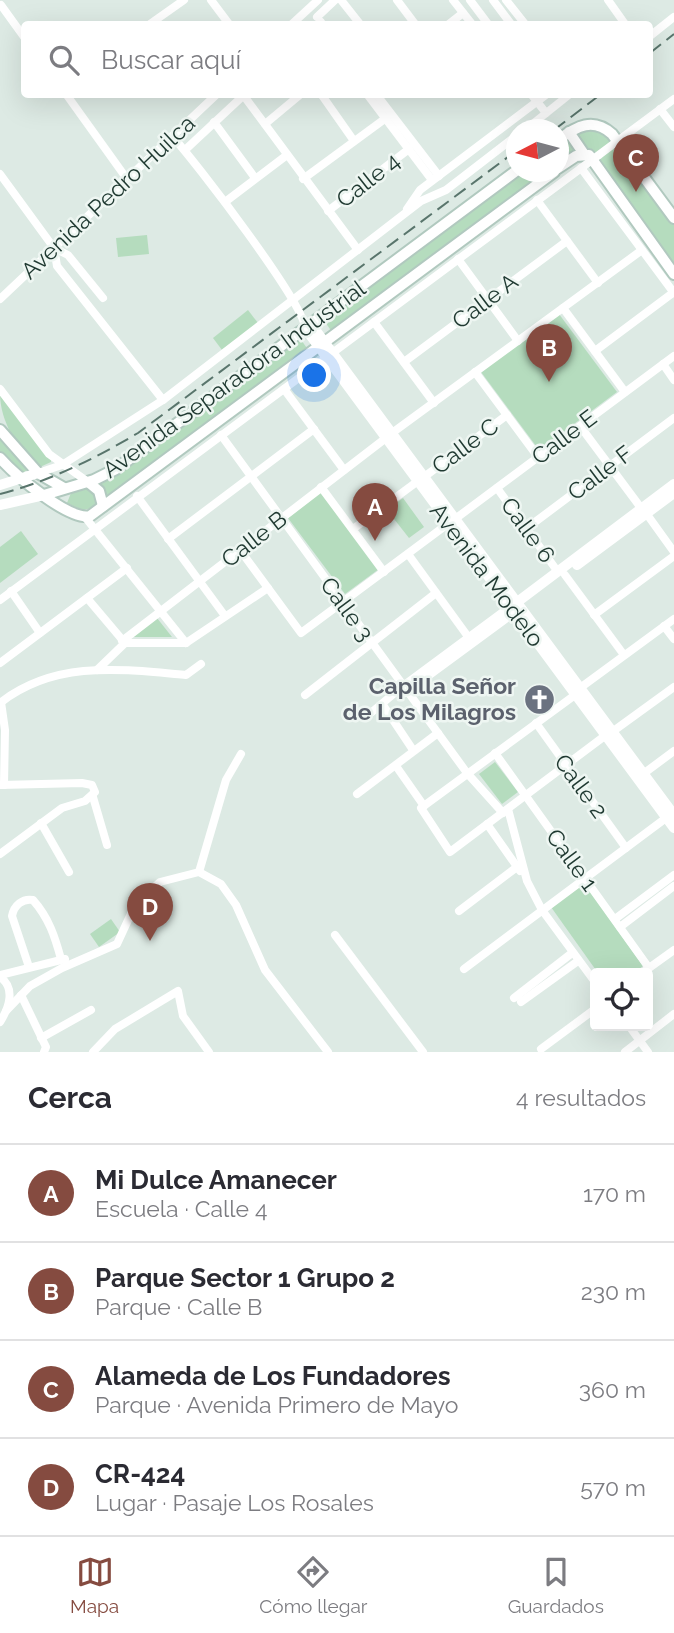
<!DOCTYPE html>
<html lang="es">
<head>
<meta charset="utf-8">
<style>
  body { margin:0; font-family:Raleway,sans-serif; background:#f7f7f7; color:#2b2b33 }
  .controls { position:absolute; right:21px; bottom:21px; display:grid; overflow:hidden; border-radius:7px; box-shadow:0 7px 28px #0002 }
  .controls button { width:63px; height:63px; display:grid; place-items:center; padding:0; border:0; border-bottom:2px solid #e1e1e2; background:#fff; color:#2b2b33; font:35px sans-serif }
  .compass { position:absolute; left:506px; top:119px; width:63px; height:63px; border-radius:50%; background:#fff; box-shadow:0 7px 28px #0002; rotate:264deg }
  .you { position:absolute; left:315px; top:376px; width:24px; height:24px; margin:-18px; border:5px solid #fff; border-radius:50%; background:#1a73e8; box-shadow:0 0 0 10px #1a73e833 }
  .badge { display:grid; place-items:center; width:46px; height:46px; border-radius:50%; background:#854b40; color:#fff; font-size:23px; font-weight:700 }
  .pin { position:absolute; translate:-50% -58px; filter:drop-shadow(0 2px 4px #0008) }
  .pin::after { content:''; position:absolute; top:37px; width:24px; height:21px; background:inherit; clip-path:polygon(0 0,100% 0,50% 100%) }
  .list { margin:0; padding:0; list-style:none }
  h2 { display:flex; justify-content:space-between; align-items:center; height:91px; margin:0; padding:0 28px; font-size:30px }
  h2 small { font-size:23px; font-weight:400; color:#7c7c81 }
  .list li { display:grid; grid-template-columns:46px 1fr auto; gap:21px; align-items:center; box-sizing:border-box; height:98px; padding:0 28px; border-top:2px solid #e1e1e2 }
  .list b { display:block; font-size:26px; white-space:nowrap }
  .list p { margin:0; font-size:23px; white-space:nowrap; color:#7c7c81 }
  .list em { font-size:23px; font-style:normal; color:#7c7c81 }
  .icon { flex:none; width:38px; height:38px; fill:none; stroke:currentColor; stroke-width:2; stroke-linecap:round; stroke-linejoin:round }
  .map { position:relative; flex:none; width:674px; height:1052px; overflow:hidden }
  .search { position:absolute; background:#fff; box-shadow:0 7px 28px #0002; left:21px; right:21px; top:21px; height:77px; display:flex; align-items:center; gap:18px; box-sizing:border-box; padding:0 24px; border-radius:7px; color:#7c7c81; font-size:26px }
  .sheet { height:483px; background:#fff }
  nav { display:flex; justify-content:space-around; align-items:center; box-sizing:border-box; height:98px; border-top:2px solid #e1e1e2; background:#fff; font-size:19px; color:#7c7c81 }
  nav a { display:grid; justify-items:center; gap:4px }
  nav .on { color:#854b40 }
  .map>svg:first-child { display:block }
  .green { fill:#b5dcbe }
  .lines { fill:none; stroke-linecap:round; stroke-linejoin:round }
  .secondary-casing { stroke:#b1c9bf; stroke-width:14 }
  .minor { stroke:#fff; stroke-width:8 }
  .tertiary { stroke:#fff; stroke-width:10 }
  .secondary { stroke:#fff; stroke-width:10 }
  .rail { stroke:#59756c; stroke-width:2; stroke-dasharray:14 7; stroke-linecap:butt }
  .labels { text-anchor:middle; stroke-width:5; stroke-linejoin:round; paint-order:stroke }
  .street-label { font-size:23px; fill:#1f3931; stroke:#eef6f2 }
  .worship-label { font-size:23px; font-weight:bold; fill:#5b616d; stroke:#eef6f2; text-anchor:end }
</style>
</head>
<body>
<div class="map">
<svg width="674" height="1052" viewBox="0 0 674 1052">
  <rect width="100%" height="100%" fill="#ddeae4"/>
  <g class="green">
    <path d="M591 126 615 140 593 157 572 132Z"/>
    <path d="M566 140H569L575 152 558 164V145Z"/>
    <path d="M616 147 674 223V265L598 162 611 148Z"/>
    <path d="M522 172H549L332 332 323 319Z"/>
    <path d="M147 235 149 254 118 257 116 238Z"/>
    <path d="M248 310 258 323 222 350 213 338Z"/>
    <path d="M559 314 617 392 539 450 481 372Z"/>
    <path d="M299 337 309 351 107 499 96 481Z"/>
    <path d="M0 394 51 458V462L40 467C18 453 0 420 0 394Z"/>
    <path d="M0 436 29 469 17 476 0 454Z"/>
    <path d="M79 487 92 488 97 502 93 508 82 510 67 503 71 493Z"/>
    <path d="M321 492 379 569 345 594 288 518Z"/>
    <path d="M403 498 424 527 409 538 387 510Z"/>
    <path d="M21 531 38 554 0 583V547Z"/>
    <path d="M157 618 172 637H130Z"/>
    <path d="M495 762 518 792 502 804 479 774Z"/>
    <path d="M584 883 643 966 634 973H598L551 907Z"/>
    <path d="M111 919 120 932 99 947 90 934Z"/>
  </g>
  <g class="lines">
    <defs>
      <g id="secondary">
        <path d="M569 132 584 154"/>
        <path d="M558 140C577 126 593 117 612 134L674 218"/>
        <path d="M558 168 576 156 589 155 674 274"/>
        <path d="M0 430 38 473 64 488"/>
        <path d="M0 458C14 474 69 521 90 516L554 172"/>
        <path d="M88 482 99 491 103 506"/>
        <path d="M44 495 94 480 116 469 516 171"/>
      </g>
    </defs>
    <use href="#secondary" class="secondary-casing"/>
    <g class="minor">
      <path d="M211 0 229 24"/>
      <path d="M341 0 360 24"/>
      <path d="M397 0 415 24"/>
      <path d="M453 0 472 24"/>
      <path d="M470 0 488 24"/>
      <path d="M493 0 511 24"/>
      <path d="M506 0 525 24"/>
      <path d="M608 0 625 24"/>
      <path d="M1 5 24 37"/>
      <path d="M317 17 335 0"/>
      <path d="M150 24 184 0"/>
      <path d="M292 24 318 0"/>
      <path d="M318 24 321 22"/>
      <path d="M449 24 463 13"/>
      <path d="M650 36 674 17"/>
      <path d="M66 94 127 179"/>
      <path d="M321 94 354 141"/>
      <path d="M367 94 432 180"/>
      <path d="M376 94 439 176"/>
      <path d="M531 94 546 113"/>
      <path d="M244 96 358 250"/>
      <path d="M660 109 674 127"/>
      <path d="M214 122 255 178"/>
      <path d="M265 124 301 94"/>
      <path d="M525 130 570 94"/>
      <path d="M172 136C195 161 304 303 305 328"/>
      <path d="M185 150 245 94"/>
      <path d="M581 168 674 293"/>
      <path d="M0 174 54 248 57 266 163 400"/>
      <path d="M303 179 386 118"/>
      <path d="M537 200 598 283"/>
      <path d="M225 202 287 155"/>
      <path d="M407 209 420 190 547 94"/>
      <path d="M328 211 409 149"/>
      <path d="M54 248 68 255 103 298"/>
      <path d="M458 259 518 341"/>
      <path d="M0 299 217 94"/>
      <path d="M563 308 625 392"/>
      <path d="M374 322 434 403"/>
      <path d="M595 351 674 292"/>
      <path d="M404 362 567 241"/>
      <path d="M663 364 674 380"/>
      <path d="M475 372 538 457"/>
      <path d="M0 389 49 454 88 482"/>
      <path d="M284 389 344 470"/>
      <path d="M580 426 641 508"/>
      <path d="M392 433 642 250"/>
      <path d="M221 435 467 773 503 813"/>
      <path d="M38 473 62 465 163 400 421 201 446 190 516 136"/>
      <path d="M424 477 507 415"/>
      <path d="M321 487 384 572"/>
      <path d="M497 488 558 572"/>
      <path d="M137 496 225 616"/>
      <path d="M646 513 674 552"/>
      <path d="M85 517 186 643"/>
      <path d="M455 519 674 356"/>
      <path d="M527 528 674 418"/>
      <path d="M353 529 418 481"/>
      <path d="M168 539 314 429"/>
      <path d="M240 550 301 633 449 523"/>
      <path d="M408 554 469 638"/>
      <path d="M565 575 624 655"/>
      <path d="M11 591 40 633"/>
      <path d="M87 598 125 643H186"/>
      <path d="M0 600 674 99"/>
      <path d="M594 615 674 556"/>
      <path d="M664 626 674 639"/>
      <path d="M122 641 386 438"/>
      <path d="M186 643 268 588"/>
      <path d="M0 663 127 568"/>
      <path d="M97 670 125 643"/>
      <path d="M580 688 674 619"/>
      <path d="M405 693 515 612"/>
      <path d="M305 695 436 593"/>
      <path d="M575 695 421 808 450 852 606 735"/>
      <path d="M1 702 5 730 4 785"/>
      <path d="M0 703C55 660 120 669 186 675L201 664"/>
      <path d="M383 705 413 750"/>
      <path d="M366 717 403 686 511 606"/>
      <path d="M536 723 626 848"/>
      <path d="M612 732 674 687"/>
      <path d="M495 753 649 968"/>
      <path d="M396 766 424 806"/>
      <path d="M643 774 674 751"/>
      <path d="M0 785 82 783 92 785 95 792 85 801 62 808 0 854"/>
      <path d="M357 794 438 733"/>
      <path d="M93 797 107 845"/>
      <path d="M508 809 527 881 542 910 595 982"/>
      <path d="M41 823 69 872"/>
      <path d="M487 824 520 871"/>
      <path d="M199 872 226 780 241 754"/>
      <path d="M459 911 517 867"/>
      <path d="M615 919 674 875"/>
      <path d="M620 927 674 886"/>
      <path d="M335 935 423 1052"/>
      <path d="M29 967 12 916C14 905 23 898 33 900 49 918 55 937 61 959"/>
      <path d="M464 969 666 818"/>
      <path d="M642 973 674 950"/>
      <path d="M0 975 65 959"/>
      <path d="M0 977C16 988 9 1008 0 1022"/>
      <path d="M21 995 46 1047 44 1052"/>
      <path d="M514 998 572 953"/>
      <path d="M521 1002 578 961"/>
      <path d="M6 1011 30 986 62 968 117 944 135 905 160 882 199 872 221 884 236 905 265 970 328 1052"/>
      <path d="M629 1026 648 1052"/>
      <path d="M41 1038 91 1010"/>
      <path d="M541 1049 595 1009"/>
      <path d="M93 1052 115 1029 178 991 183 1016 209 1052"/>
      <path d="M625 1052 674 1014"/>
    </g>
    <g class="tertiary">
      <path d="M311 324 674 815"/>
      <path d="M305 328 674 828"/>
      <path d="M0 485 38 473"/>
      <path d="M0 505 44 495"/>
      <path d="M577 565 674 493"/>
      <path d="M512 606 674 484"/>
    </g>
    <use href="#secondary" class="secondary"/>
    <g class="rail">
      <path d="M650 53 674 34"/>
      <path d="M554 130 601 94"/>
      <path d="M0 494C50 481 94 459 138 433L516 151"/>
    </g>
  </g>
  <defs>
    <symbol id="church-disc" viewBox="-11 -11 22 22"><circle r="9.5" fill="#6b7280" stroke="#eef6f2"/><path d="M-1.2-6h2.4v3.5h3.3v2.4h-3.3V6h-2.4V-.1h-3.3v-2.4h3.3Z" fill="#fff"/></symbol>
  </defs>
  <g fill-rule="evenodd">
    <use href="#church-disc" x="522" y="682" width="35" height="35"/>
  </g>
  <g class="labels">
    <g class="street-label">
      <text transform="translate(368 180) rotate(-38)" y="8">Calle 4</text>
      <text transform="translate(108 197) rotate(-43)" y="8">Avenida Pedro Huilca</text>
      <text transform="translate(485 301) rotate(-37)" y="8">Calle A</text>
      <text transform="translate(234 379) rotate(-36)" y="8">Avenida Separadora Industrial</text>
      <text transform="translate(564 437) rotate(-37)" y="8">Calle E</text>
      <text transform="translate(465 446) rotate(-37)" y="8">Calle C</text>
      <text transform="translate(600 473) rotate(-37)" y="8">Calle F</text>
      <text transform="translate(528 530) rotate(54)" y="8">Calle 6</text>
      <text transform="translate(254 539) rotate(-38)" y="8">Calle B</text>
      <text transform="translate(487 575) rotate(53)" y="8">Avenida Modelo</text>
      <text transform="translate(347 609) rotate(54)" y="8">Calle 3</text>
      <text transform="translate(581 786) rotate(54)" y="8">Calle 2</text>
      <text transform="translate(572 860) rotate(54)" y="8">Calle 1</text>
    </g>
    <g class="worship-label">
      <text x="516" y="694">Capilla Señor<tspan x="516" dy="26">de Los Milagros</tspan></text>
    </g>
  </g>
</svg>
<div class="controls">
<button><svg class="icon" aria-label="locate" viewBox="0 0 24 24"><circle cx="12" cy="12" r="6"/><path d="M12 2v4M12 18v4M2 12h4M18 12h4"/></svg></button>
</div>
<svg class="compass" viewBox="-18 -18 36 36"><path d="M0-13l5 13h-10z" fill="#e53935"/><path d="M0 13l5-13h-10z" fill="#7c7c81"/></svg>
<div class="you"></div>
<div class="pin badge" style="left:375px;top:541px">A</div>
<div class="pin badge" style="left:549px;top:382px">B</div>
<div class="pin badge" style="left:636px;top:192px">C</div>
<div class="pin badge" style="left:150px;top:941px">D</div>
<div class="search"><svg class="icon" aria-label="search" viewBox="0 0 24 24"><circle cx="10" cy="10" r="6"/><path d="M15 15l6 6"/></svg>Buscar aquí</div>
</div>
<section class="sheet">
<h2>Cerca<small>4 resultados</small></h2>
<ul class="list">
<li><span class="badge">A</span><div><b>Mi Dulce Amanecer</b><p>Escuela · Calle 4</p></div><em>170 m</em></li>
<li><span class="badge">B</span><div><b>Parque Sector 1 Grupo 2</b><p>Parque · Calle B</p></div><em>230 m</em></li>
<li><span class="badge">C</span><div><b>Alameda de Los Fundadores</b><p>Parque · Avenida Primero de Mayo</p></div><em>360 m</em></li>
<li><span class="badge">D</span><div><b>CR-424</b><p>Lugar · Pasaje Los Rosales</p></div><em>570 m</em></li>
</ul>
</section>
<nav>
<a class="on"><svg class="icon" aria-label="map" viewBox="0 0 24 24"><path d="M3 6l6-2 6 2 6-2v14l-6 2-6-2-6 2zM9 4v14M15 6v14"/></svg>Mapa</a>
<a><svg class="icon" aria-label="directions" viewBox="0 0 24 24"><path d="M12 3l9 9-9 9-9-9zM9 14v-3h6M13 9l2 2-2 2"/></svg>Cómo llegar</a>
<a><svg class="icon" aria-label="saved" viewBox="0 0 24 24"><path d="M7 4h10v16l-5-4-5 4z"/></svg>Guardados</a>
</nav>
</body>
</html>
